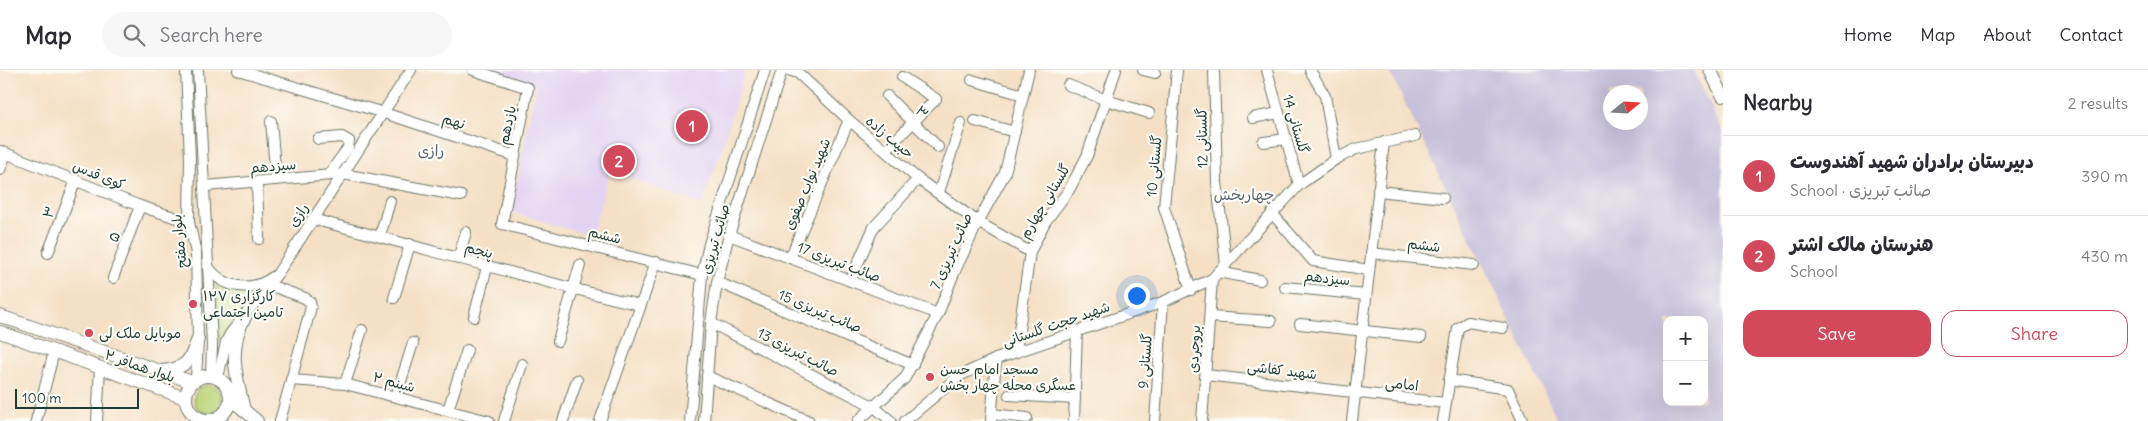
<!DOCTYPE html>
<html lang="en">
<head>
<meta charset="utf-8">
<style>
  body { margin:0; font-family:Delius,"Playpen Sans Arabic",sans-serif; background:#f7f7f7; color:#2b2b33 }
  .controls { position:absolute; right:15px; bottom:15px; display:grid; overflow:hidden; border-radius:10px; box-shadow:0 5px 20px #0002 }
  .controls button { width:45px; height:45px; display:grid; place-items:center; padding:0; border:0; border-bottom:1px solid #e1e1e2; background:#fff; color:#2b2b33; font:25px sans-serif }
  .compass { position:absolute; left:1603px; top:15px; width:45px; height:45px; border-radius:50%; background:#fff; box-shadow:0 5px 20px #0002; rotate:72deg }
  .scale { position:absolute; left:15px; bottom:12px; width:124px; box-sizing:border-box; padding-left:5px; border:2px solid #1f3d34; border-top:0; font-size:14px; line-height:18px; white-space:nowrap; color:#1f3d34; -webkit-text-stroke:4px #fdfcf7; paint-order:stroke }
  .you { position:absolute; left:1136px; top:225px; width:18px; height:18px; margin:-12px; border:4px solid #fff; border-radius:50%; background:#1a73e8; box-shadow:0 0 0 8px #1a73e833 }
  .badge { display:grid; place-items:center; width:32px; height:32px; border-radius:50%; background:#d1495b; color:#fff; font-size:16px; font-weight:700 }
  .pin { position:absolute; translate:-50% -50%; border:2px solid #fff; box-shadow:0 1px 5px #0006 }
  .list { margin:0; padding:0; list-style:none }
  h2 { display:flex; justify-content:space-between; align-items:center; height:65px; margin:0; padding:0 20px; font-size:21px }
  h2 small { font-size:16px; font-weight:400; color:#7c7c81 }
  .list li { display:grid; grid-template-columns:32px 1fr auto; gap:15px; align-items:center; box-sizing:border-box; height:80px; padding:0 20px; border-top:1px solid #e1e1e2 }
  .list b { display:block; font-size:19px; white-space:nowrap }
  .list p { margin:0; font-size:16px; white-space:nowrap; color:#7c7c81 }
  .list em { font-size:16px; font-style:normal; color:#7c7c81 }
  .actions { display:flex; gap:10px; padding:15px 20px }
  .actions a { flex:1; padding:11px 0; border:1px solid #d1495b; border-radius:15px; text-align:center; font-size:18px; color:#d1495b }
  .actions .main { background:#d1495b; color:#fff }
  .icon { flex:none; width:28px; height:28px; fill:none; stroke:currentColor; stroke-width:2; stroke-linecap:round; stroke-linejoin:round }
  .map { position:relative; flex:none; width:1723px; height:351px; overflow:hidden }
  header { display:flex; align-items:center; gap:30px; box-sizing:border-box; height:70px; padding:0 25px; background:#fff; border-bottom:1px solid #e1e1e2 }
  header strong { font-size:24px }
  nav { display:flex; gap:28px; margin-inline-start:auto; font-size:18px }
  .search { width:350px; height:45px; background:#f7f7f7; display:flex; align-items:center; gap:12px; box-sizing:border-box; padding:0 18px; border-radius:28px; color:#7c7c81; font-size:19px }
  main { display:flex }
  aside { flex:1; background:#fff }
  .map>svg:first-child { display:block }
  .built { fill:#e3d3f2 }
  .industrial { fill:#c6c0da; fill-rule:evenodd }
  .green { fill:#bfd67b; stroke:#6f8a58 }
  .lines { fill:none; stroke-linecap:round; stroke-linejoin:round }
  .minor-casing { stroke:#6a7667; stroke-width:12 }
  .major-casing { stroke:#6a7667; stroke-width:14 }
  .minor { stroke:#fff; stroke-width:10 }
  .major { stroke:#fff; stroke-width:12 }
  .poi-dot { fill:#d1495b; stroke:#fdfcf7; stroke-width:2 }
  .labels { text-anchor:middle; stroke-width:4.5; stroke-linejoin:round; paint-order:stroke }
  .street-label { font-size:14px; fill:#1f3d34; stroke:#fdfcf7 }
  .poi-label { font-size:14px; fill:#1f3d34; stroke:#fdfcf7; text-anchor:start }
  .neighbourhood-label { font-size:15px; fill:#586371; stroke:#fdfcf7 }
</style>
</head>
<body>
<header>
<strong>Map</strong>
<div class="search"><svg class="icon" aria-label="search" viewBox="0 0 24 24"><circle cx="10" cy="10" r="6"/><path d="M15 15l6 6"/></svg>Search here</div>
<nav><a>Home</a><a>Map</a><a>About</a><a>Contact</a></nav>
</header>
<main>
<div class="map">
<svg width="1723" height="351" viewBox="0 0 1723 351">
  <rect width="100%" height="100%" fill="#fdfcf7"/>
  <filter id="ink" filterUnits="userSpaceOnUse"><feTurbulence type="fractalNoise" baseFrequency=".02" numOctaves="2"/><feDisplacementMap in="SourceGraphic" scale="10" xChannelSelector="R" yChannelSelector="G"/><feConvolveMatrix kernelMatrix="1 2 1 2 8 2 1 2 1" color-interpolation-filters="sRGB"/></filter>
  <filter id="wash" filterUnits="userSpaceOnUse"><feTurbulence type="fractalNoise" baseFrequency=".0096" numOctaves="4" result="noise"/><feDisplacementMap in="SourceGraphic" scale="20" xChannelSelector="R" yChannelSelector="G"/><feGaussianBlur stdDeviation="1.12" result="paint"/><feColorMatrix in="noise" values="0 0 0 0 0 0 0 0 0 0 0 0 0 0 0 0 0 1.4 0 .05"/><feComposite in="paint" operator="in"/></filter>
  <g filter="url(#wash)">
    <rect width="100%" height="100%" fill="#f5e0c5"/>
    <path class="built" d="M491 0H745L721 81 702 135 610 101 591 166 511 142 536 15Z"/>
    <path class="industrial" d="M1389 0H1694L1723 62V351H1558ZM1610 22H1640V52H1610ZM1667 250H1704V332H1667Z"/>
    <g class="green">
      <path d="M216 214 239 220 265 217 219 272Z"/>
      <circle cx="208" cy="329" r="14"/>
    </g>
  </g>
  <g filter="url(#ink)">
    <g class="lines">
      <defs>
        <g id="minor">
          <path d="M186 0 190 89 189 152 196 183 198 269 196 309"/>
          <path d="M198 0 212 274 211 306"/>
          <path d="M238 0 384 43 515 86"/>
          <path d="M473 0 528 18 502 154 702 205"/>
          <path d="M788 0 798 3 849 50 918 109 978 152 1030 182"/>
          <path d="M1143 0 1155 3"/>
          <path d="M1177 0 1164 137 1191 220"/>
          <path d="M1214 0 1217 112 1226 195"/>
          <path d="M1267 0 1299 115"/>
          <path d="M1310 0 1325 26 1336 89"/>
          <path d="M972 10 1023 25"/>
          <path d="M1068 15 1106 30 1149 43"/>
          <path d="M887 26 938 77"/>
          <path d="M1253 48 1279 43"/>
          <path d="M271 51 276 110"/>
          <path d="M975 51 1015 62"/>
          <path d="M318 69 342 67 349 71 348 78 328 105"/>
          <path d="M1263 72 1286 69"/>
          <path d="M886 80 936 29 902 7"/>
          <path d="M0 81 140 136 189 152"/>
          <path d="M0 100 6 83"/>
          <path d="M257 112 259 169"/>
          <path d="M205 116 343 104 461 126"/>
          <path d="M1378 121 1443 128"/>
          <path d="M939 122 961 53"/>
          <path d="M1272 143 1313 191 1369 200"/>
          <path d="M312 149C421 177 529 209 640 235"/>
          <path d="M729 165 938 244"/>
          <path d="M380 166 390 131"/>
          <path d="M48 183 76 110"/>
          <path d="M1371 183 1474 195"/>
          <path d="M790 188 849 50"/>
          <path d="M458 189 466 162"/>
          <path d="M209 198C224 219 252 222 273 207"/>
          <path d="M1218 202 1260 210"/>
          <path d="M113 208 140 136"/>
          <path d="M850 211 874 157 918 109"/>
          <path d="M717 212 913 295"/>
          <path d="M269 215 305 228 310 232 311 237 280 351"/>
          <path d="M1285 217 1366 225"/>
          <path d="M394 228 410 174"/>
          <path d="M474 247 487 197"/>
          <path d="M1210 247 1271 251"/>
          <path d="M711 253 873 336 891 351"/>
          <path d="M1300 254 1421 267"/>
          <path d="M558 271 580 195"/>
          <path d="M1016 282 1030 182 1045 152 1069 120 1087 86 1116 0"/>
          <path d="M1206 305 1445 333"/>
          <path d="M707 306 809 351"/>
          <path d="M218 308 226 272 230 264 278 203 411 0"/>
          <path d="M291 310 345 314 489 351"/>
          <path d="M1449 310 1508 319 1523 351"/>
          <path d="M345 314 362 260"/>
          <path d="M1009 325 1075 329"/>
          <path d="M396 327 413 273"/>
          <path d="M448 340 467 280"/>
          <path d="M992 344 1027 348"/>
          <path d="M198 348V351"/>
          <path d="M215 350V351"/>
          <path d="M36 351 54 282"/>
          <path d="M97 351 100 298"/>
          <path d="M504 351 522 294"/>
          <path d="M563 351 577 310"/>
          <path d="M600 351 656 192"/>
          <path d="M690 351 702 205 709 174 765 0"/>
          <path d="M704 351 711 253 717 212 729 165 782 0"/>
          <path d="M858 351 905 308 938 244 954 203 978 152 1005 103 1029 0"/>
          <path d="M905 351 959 306 996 289 1163 232 1212 209 1299 115 1336 89 1356 79 1415 66"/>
          <path d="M991 351 996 289"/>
          <path d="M1074 351 1077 260"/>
          <path d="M1155 351 1163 232"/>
          <path d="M1202 351 1212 209"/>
          <path d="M1352 351 1384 72"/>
          <path d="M1443 351 1458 258 1468 252 1503 258"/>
        </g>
        <g id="major">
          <path d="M1710 0 1723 26"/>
          <path d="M0 246 192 312"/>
          <path d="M0 262 185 328"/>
          <path d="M163 301C187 298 190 291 198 269"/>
          <circle cx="208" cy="328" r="22"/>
          <path d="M238 335 257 351"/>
          <path d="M244 340C236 305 227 278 246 245"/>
        </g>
      </defs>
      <use href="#minor" class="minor-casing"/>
      <use href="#major" class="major-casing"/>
      <use href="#minor" class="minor"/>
      <use href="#major" class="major"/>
    </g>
  </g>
  <g class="poi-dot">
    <circle cx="193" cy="234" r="5"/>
    <circle cx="89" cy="263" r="5"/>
    <circle cx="930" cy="307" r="5"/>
  </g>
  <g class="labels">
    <g class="street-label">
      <text transform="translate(922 42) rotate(45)" y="5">۳</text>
      <text transform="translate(454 51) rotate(18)" y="5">نهم</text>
      <text transform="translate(1296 54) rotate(74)" y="5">گلستانی 14</text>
      <text transform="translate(507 55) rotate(-78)" y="5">یازدهم</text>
      <text transform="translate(890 67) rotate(40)" y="5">حبیب زاده</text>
      <text transform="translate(1202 68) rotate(-91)" y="5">گلستانی 12</text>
      <text transform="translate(273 96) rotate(-5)" y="5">سیزدهم</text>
      <text transform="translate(1154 96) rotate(-85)" y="5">گلستانی 10</text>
      <text transform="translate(99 105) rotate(22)" y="5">کوی قدس</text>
      <text transform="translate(807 114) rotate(-67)" y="5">شهید نواب صفوی</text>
      <text transform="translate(1045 131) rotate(-59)" y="5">گلستانی چهارم</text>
      <text transform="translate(49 142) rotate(-69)" y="5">۳</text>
      <text transform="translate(298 145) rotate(-57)" y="5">رازی</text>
      <text transform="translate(605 165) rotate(14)" y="5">ششم</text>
      <text transform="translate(114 167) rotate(-69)" y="5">۵</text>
      <text transform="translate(715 169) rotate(-74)" y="5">صائب تبریزی</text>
      <text transform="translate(179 171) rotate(-96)" y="5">بلوار مفتح</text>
      <text transform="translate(1424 175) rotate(7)" y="5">ششم</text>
      <text transform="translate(479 180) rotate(15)" y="5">پنجم</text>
      <text transform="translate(951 181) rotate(-66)" y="5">صائب تبریزی 7</text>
      <text transform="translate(839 192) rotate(21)" y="5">صائب تبریزی 17</text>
      <text transform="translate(1327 208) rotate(6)" y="5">سیزدهم</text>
      <text transform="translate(820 241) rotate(23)" y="5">صائب تبریزی 15</text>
      <text transform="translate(1056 254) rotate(-19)" y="5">شهید حجت گلستانی</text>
      <text transform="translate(1194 279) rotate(-87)" y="5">بروجردی</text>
      <text transform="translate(798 282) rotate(27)" y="5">صائب تبریزی 13</text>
      <text transform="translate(1145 291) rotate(-86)" y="5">گلستانی 9</text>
      <text transform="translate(140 296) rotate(19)" y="5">بلوار همافر ۲</text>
      <text transform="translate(1282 300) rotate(7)" y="5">شهید کفاشی</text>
      <text transform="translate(394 312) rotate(15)" y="5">شبنم ۲</text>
      <text transform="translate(1402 314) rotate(6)" y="5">امامی</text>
    </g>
    <g class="poi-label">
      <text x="203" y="231">کارگزاری ۱۲۷<tspan x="203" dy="16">تامین اجتماعی</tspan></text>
      <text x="99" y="268">موبایل ملک لی</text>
      <text x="940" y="304">مسجد امام حسن<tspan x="940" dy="16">عسگری محله چهار بخش</tspan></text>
    </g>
    <g class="neighbourhood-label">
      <text x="431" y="86">رازی</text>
      <text x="1244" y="130">چهاربخش</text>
    </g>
  </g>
</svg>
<div class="controls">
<button>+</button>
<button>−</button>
</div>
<svg class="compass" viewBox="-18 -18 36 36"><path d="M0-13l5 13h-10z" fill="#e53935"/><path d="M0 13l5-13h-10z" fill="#7c7c81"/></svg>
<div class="scale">100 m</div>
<div class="you"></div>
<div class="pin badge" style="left:692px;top:56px">1</div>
<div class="pin badge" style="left:619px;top:91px">2</div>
</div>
<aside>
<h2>Nearby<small>2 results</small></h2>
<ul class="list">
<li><span class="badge">1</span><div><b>دبیرستان برادران شهید آهندوست</b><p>School · صائب تبریزی</p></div><em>390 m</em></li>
<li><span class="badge">2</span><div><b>هنرستان مالک اشتر</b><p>School</p></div><em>430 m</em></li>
</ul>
<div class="actions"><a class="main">Save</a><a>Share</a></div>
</aside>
</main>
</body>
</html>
